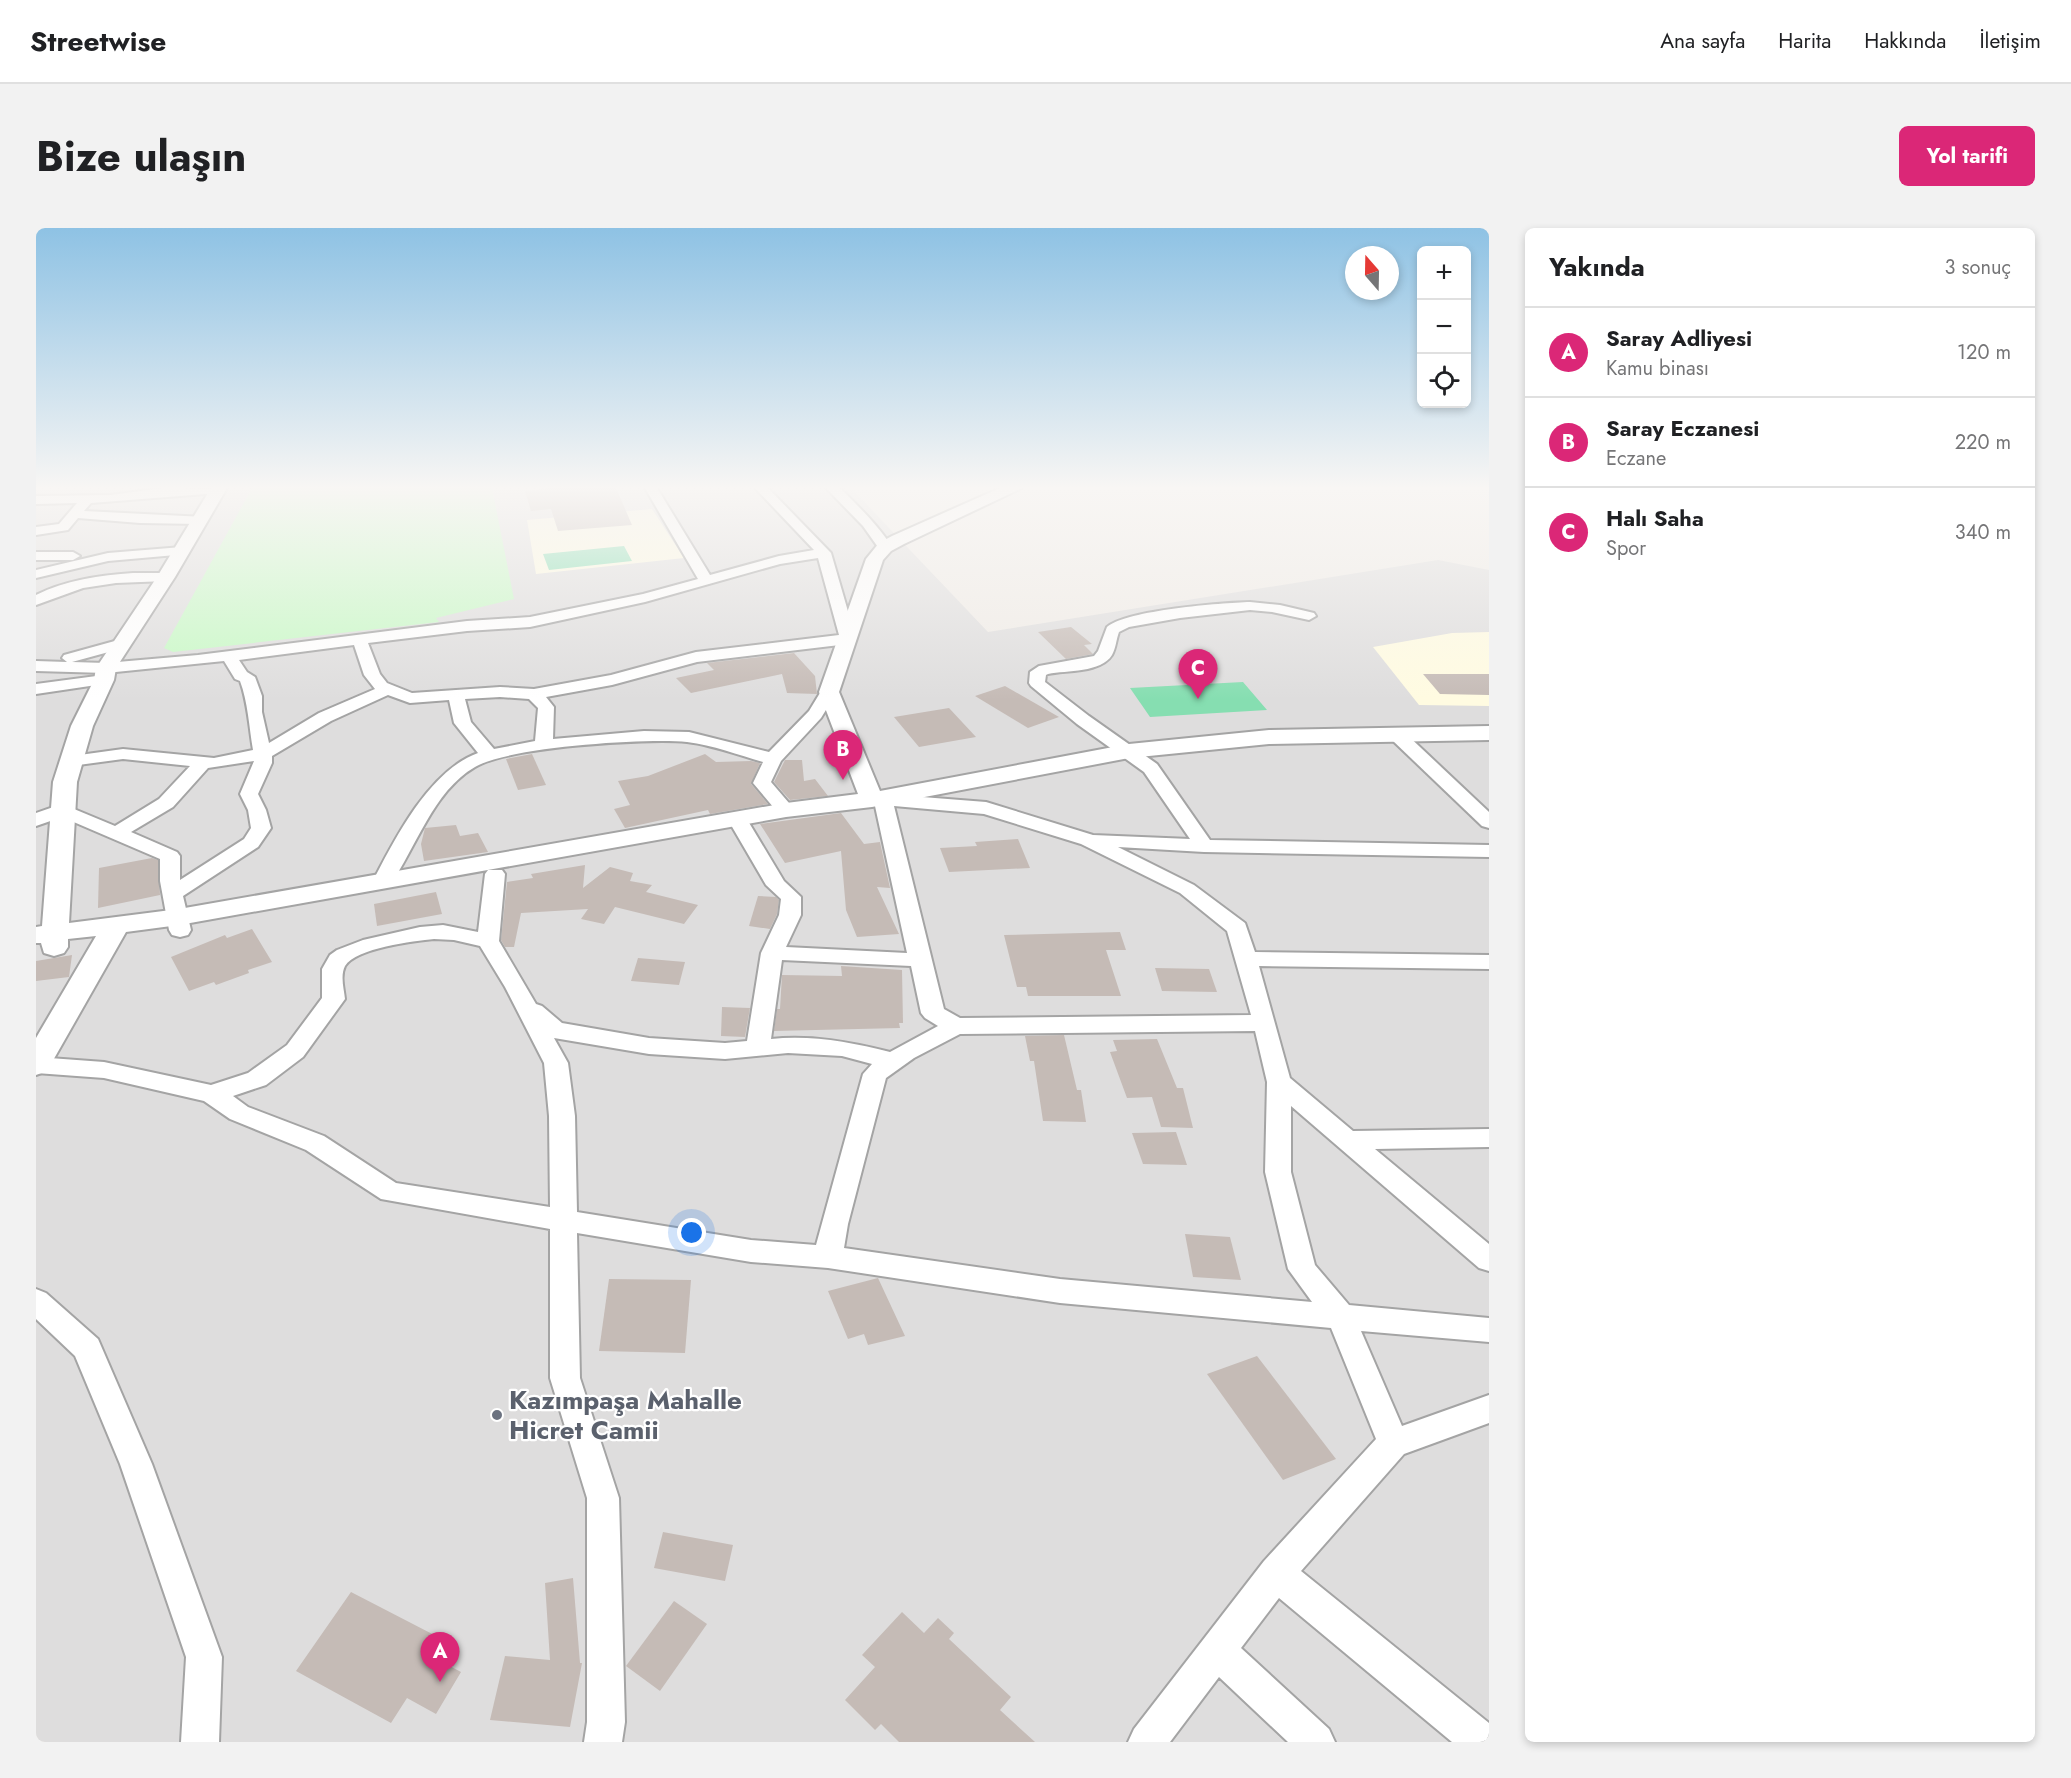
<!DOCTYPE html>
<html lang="tr">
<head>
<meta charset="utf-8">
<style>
  body { margin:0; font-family:Jost,sans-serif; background:#f2f2f2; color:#202124 }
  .controls { position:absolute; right:18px; top:18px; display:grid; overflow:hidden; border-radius:9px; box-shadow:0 3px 9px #0003 }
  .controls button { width:54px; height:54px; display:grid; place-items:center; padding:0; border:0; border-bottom:2px solid #e0e0e0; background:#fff; color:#202124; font:30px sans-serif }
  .compass { position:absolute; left:1309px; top:18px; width:54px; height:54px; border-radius:50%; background:#fff; box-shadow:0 3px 9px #0003; rotate:340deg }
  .you { position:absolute; left:656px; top:1005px; width:21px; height:21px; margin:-15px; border:4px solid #fff; border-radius:50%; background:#1a73e8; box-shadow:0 0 0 9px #1a73e833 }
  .badge { display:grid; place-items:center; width:39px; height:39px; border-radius:50%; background:#db2777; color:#fff; font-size:20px; font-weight:700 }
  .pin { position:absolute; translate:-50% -50px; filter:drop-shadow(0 2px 3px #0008) }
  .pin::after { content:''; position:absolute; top:32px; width:21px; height:18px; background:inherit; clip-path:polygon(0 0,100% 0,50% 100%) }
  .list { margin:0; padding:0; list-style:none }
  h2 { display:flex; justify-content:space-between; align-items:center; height:78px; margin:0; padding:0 24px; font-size:26px }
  h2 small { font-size:20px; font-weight:400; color:#757577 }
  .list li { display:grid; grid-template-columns:39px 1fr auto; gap:18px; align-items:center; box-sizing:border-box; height:90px; padding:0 24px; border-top:2px solid #e0e0e0 }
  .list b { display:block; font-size:22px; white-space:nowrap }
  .list p { margin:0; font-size:20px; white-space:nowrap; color:#757577 }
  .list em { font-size:20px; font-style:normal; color:#757577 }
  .icon { flex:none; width:33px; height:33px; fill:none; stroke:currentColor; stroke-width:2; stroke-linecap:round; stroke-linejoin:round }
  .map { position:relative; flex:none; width:1453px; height:1514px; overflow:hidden; border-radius:9px }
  header { display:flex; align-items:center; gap:36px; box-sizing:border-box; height:84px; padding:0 30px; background:#fff; border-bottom:2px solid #e0e0e0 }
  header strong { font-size:28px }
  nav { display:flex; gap:33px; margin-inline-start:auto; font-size:21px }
  .intro { display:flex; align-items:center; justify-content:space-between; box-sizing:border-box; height:144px; padding:0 36px }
  h1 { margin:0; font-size:42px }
  .button { padding:15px 27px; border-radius:9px; background:#db2777; color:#fff; font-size:21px; font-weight:700 }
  main { display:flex; gap:36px; padding:0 36px }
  aside { flex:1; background:#fff; border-radius:9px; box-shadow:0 3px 9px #0003 }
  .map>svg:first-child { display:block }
  .residential { fill:#dedddd }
  .education { fill:#fffbe1 }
  .park { fill:#c7f9c5 }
  .pitch { fill:#86deb1 }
  .building { fill:#c5bbb6 }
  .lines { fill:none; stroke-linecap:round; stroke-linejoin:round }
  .minor-casing { stroke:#a4a4a4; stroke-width:4 }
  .tertiary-casing { stroke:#a4a4a4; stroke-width:4 }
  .minor { fill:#fff; fill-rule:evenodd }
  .tertiary { fill:#fff; fill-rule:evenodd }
  .worship-dot { fill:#6b7280; stroke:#fff; stroke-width:2 }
  .labels { text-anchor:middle; stroke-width:4.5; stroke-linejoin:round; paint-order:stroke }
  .near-worship-label { font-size:26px; font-weight:bold; fill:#5b616d; stroke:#fff; text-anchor:start }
</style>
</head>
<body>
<header>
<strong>Streetwise</strong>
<nav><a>Ana sayfa</a><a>Harita</a><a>Hakkında</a><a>İletişim</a></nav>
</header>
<div class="intro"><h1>Bize ulaşın</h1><a class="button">Yol tarifi</a></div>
<main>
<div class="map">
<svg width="1453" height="1514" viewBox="0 0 1453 1514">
  <rect width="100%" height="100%" fill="#f0ece7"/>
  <path class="residential" d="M0 260H815L952 404 1402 332 1453 342V1514H0Z"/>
  <g class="education">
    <path d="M616 281 648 330 500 346 491 292Z"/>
    <path d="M1453 404V478L1383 477 1337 419 1416 405Z"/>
  </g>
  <path class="park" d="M216 260H456L478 371 400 390 403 394 137 424 128 420Z"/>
  <g class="pitch">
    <path d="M588 318 596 333 513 342 507 326Z"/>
    <path d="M1207 454 1231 482 1114 489 1094 460Z"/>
  </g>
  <g class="building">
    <path d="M514 260H580L596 297 522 303 515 281 495 283 489 263Z"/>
    <path d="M1035 399 1056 416 1048 417 1057 426 1030 431 1002 404Z"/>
    <path d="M758 425 779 448 781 466 751 465 746 446 655 465 640 450 678 442 671 435Z"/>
    <path d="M1387 446H1453V467L1404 466Z"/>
    <path d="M969 458 1023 489 992 500 939 468Z"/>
    <path d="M913 480 940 509 883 519 858 489Z"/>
    <path d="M496 526 510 557 482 562 470 531Z"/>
    <path d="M669 526 680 534 715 533 724 535 715 556 732 576 674 586 672 582 589 600 578 581 594 577 582 553 612 548Z"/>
    <path d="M749 532H766L768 553 779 551 792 568 754 572 738 554Z"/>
    <path d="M805 585 828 616 844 614 854 660 841 659 863 706 821 709 810 682 805 623 749 635 724 596Z"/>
    <path d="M420 597 424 608 442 605 452 624 388 633 385 616 389 600Z"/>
    <path d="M982 611 994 640 913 644 904 620 941 618 939 614Z"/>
    <path d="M116 630 122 632 124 667 62 680 63 640Z"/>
    <path d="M549 637 547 660 574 639 597 645 594 653 616 657 610 664 662 677 648 696 579 679 568 696 545 691 552 681 485 685 478 719H469L465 712 471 654 497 650 495 646Z"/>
    <path d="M400 664 406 686 341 698 338 676Z"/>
    <path d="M722 668 740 669 743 672 741 686 734 701 713 698Z"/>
    <path d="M216 701 236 734 212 742 213 745 180 757 178 754 153 763 135 729 189 707 191 710Z"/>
    <path d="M1084 704 1090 722H1070L1085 768H992L990 759H981L968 707Z"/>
    <path d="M36 727 33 749 0 753V733Z"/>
    <path d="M602 730 649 734 643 757 595 753Z"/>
    <path d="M805 738 866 742 867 795H863L864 800 738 803 741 781H744L746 747 806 748Z"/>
    <path d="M1119 740 1173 741 1181 764 1126 763Z"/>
    <path d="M686 779 714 780 709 809 685 808Z"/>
    <path d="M1028 807 1041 862H1045L1050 894 1007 893 998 833H994L989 808Z"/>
    <path d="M1121 811 1141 860H1147L1157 900 1125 899 1116 869 1091 870 1074 824 1081 823 1077 812Z"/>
    <path d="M1140 904 1151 937 1107 936 1096 905Z"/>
    <path d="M1149 1006 1194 1009 1205 1052 1157 1049Z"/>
    <path d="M842 1050 869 1108 832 1117 828 1106 812 1111 792 1063Z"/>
    <path d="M573 1051 655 1052 649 1125 563 1123Z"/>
    <path d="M1221 1128 1300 1231 1247 1252 1171 1146Z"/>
    <path d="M627 1304 697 1317 689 1353 618 1340Z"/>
    <path d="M537 1350 544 1435H546L534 1499 454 1492 469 1428 514 1432 509 1355Z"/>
    <path d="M315 1364 404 1410 393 1427 425 1444 400 1486 371 1470 355 1495 260 1443Z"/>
    <path d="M638 1373 671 1396 624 1463 590 1438Z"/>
    <path d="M866 1384 888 1405 902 1390 918 1405 913 1411 975 1469 964 1482 999 1514H863L845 1496 839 1502 809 1472 839 1439 826 1427Z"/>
  </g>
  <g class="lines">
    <defs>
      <g id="minor">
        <path d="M128 260 188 261 182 265 55 275 48 283 169 289 171 292 169 295 164 296 104 295 42 290 32 302 0 307V299L23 296 41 275 0 276V268L74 267Z"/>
        <path d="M609 260H621L674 347 743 328 778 322 719 260H732L795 325 820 411 812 416 661 434 576 457 510 469 518 479 517 511 608 503 653 504 733 524 773 483 787 460H799L801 464 785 490 745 533 735 554 759 582 757 586H743L717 555 727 534C702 527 677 517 651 514 610 510 472 519 439 539 397 563 380 620 354 657H340L337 653C359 610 394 542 442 525L418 495 413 472 374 475 352 467 295 493 236 528V535L222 566 230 582 235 600 222 619 147 668 155 702 152 707 144 709 136 707 133 702 124 653V631L26 589 0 598V585L26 576 79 598 123 571 154 538 87 531 35 538 29 537 26 533 29 529 87 521 178 530 217 522C213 499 212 474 204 453L199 451 188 433 70 445 0 443V433L31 434 26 430 28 427 86 411 91 413 94 416 91 419 36 434 70 435 162 427 431 393 494 389 607 366 662 351ZM782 330 803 407 660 424 575 447 498 461 464 459 376 465 351 455 344 446 332 415 431 403 494 399 609 374 744 336ZM318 417 328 447 339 461 283 485 233 515 226 484V468L219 449 211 444 203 432ZM464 469 493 471 502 480 499 513 458 521 435 494 429 471ZM218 533 204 566 212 582 215 600 208 611 144 652V628L141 624 95 604 137 579 172 540Z"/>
        <path d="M790 260H804C823 279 841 296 856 319L854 322H844L827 298Z"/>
        <path d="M146 319 151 320 153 323 151 326 72 333 0 350V342L72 325Z"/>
        <path d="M0 324H37L44 328 37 332H0Z"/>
        <path d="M97 345H130L137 349 130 353 80 355 47 360 0 377V367C30 352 64 347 97 345Z"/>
        <path d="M1214 374 1244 377 1278 385 1280 388 1273 392 1236 384 1214 382 1144 390 1093 399 1083 404C1080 412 1080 420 1076 427 1065 445 1031 442 1012 446L1010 447 1009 454 1053 488 1121 536 1174 612 1453 617V629L1168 624 1082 619 1158 657 1209 695 1219 724 1453 727V741L1223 738 1254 850 1317 903 1453 901V919L1339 921 1453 1016V1043L1443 1040 1255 878V944L1279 1037 1313 1077 1453 1090V1114L1325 1103 1366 1198 1453 1167V1195L1368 1226 1265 1343 1453 1495V1514H1416L1243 1370 1205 1420 1293 1501 1299 1514H1252L1183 1449 1134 1514H1092L1098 1501 1228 1333 1340 1211 1295 1100 1024 1075 792 1040 715 1034 541 1005 544 1150 583 1270 589 1494 586 1514H548L551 1494V1270L514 1150V1001L345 971 270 922 194 891 168 873 68 850 0 845V829L68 834 175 857 212 845 251 817 286 770V741L294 727 301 722 327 712 384 699 407 697 442 704 449 646 452 642H466L469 646 463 713 500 776 506 778 526 795 613 810 689 815 711 813 725 725 743 687 745 671 730 657 695 597 698 593H712L748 653 765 669V687L750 719 871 725 839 578 829 576 827 572 829 568 848 566 950 574 1057 607 1154 611 1108 544 1041 496 995 458 993 455 994 444 1003 438 1058 428 1062 423 1071 399C1091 382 1185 375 1214 374ZM858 578 948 586 1045 616 1144 665 1191 703 1215 787 924 790 908 781ZM398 711 418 712 444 718 469 759 508 835 513 888 514 979 360 955 288 908 212 879 197 868 230 857 267 829 309 771C308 761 304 748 309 738 320 720 378 713 398 711ZM746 732 875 738 885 785 889 790 902 798 854 824C814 814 776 807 735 811ZM1219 803 1231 854 1229 944 1252 1041 1276 1074 1024 1051 808 1020 812 996 850 850 878 830 924 806ZM518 810 613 826 689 831 752 825 806 828 836 836 827 846 780 1017 715 1012 541 984 539 888 532 835Z"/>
        <path d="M68 447 76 452 74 455 0 466V456Z"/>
        <path d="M1361 502 1367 503 1453 584V600L1446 598 1355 511 1352 507 1355 503Z"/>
        <path d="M0 1061 10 1065 62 1111 116 1236 186 1429 183 1514H145L150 1429 84 1236 39 1128 0 1091Z"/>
      </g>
      <path id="tertiary" d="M175 260H191L139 349 80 440 78 452 57 498 41 554 33 695 143 681 750 575 822 566 783 464 830 331 843 315 856 308 964 260H986L868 316 855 323 847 332 803 464 844 563 1093 516 1233 502 1453 498V512L1233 516 1093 530 836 579 750 589 143 697 90 704 11 843 0 847V810L60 708 32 711V719L28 725 18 728 8 725 5 715H0V699L6 698 17 554 35 498 58 452 60 440 121 349Z"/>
    </defs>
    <use href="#minor" class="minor-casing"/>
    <use href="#tertiary" class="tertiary-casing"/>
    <use href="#minor" class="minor"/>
    <use href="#tertiary" class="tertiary"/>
  </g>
  <linearGradient id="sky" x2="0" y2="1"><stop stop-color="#8ec2e4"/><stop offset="0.55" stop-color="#f8f6f4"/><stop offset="1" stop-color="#f8f6f4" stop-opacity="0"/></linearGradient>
  <rect width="1453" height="472" fill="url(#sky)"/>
  <circle class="worship-dot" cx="461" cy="1187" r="6"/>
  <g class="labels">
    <g class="near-worship-label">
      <text x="473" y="1181">Kazımpaşa Mahalle<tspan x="473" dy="30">Hicret Camii</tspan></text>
    </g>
  </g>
</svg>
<div class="controls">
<button>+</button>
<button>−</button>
<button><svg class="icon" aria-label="locate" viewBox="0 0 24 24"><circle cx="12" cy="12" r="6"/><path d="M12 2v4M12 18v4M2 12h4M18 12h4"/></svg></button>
</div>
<svg class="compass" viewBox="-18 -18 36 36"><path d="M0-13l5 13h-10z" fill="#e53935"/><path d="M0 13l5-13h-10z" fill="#757577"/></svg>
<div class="you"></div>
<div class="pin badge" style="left:404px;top:1454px">A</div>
<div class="pin badge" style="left:807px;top:552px">B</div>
<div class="pin badge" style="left:1162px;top:471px">C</div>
</div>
<aside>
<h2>Yakında<small>3 sonuç</small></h2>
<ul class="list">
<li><span class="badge">A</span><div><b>Saray Adliyesi</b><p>Kamu binası</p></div><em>120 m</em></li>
<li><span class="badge">B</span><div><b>Saray Eczanesi</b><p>Eczane</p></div><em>220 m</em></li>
<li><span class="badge">C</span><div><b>Halı Saha</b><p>Spor</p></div><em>340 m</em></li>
</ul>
</aside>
</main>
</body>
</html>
